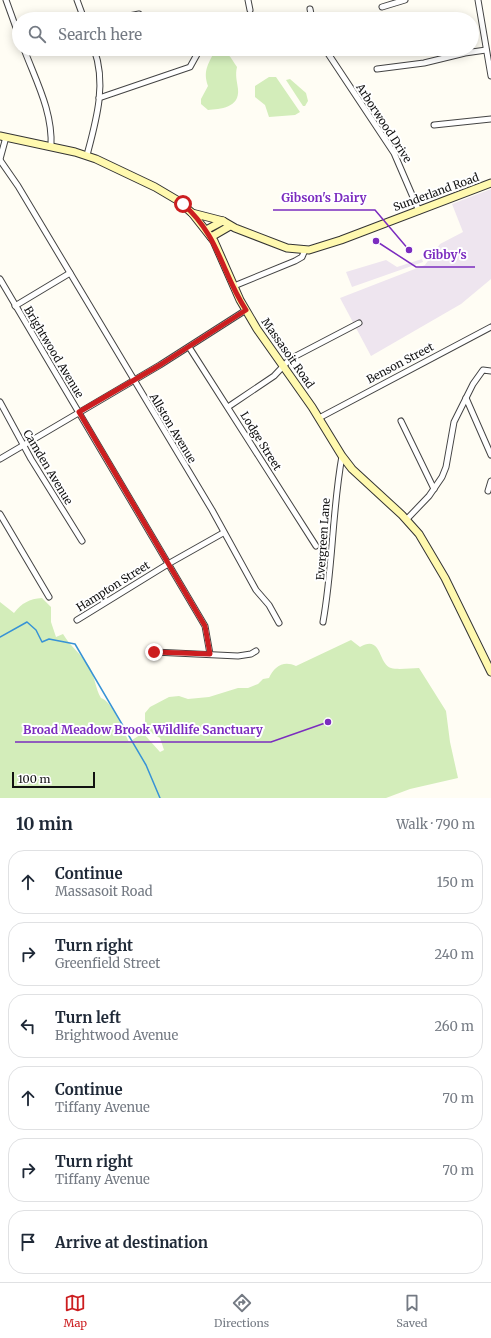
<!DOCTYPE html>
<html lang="en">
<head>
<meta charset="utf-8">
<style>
  body { margin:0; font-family:Merriweather,serif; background:#f2f2f3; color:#1f2937 }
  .scale { position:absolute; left:12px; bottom:10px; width:83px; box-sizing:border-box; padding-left:4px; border:2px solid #111; border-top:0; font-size:11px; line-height:14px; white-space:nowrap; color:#111; -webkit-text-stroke:3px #fff; paint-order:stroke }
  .stop { position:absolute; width:12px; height:12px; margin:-9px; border:3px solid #cc1e20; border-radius:50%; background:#fff }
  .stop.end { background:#cc1e20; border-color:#fff; box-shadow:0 1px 4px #0008 }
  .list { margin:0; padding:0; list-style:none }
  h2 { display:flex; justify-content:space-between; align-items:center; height:52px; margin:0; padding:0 16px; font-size:17px }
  h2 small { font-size:13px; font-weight:400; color:#747a83 }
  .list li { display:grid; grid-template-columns:26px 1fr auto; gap:12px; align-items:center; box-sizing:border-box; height:64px; margin:0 8px 8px; padding:0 8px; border:1px solid #e0e1e3; border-radius:16px }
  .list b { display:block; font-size:15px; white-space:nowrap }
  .list p { margin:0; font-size:13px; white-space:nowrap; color:#747a83 }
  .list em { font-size:13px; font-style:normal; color:#747a83 }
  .icon { flex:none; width:22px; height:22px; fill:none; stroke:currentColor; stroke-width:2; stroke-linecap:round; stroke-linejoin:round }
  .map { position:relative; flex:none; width:491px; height:798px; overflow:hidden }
  .search { position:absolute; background:#fff; box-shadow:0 2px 10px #0003; left:12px; right:12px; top:12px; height:44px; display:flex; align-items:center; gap:10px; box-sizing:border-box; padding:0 14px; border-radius:22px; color:#747a83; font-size:15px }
  .sheet { height:484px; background:#fff }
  nav { display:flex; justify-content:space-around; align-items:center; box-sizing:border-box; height:56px; border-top:1px solid #e0e1e3; background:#fff; font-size:11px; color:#747a83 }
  nav a { display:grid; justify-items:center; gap:2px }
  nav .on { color:#cc1e20 }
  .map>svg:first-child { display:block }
  .industrial { fill:#eee5ef }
  .green { fill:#d3edba }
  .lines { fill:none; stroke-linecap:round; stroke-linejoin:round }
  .stream { stroke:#3792d6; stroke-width:1.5 }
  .street-casing { stroke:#444; stroke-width:7 }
  .secondary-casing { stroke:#333; stroke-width:9 }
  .street { stroke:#fff; stroke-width:5 }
  .secondary { stroke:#fff9af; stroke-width:7 }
  .route { stroke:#cc1e20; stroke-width:5 }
  .labels { text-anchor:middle; stroke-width:4; stroke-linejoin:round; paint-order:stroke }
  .street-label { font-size:11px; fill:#111; stroke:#fff }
  .leader { fill:none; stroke:#7b2cbf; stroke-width:1.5 }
  .callout-dot { fill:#7b2cbf; stroke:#fff; stroke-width:1.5 }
  .callout-label { font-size:12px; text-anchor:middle; font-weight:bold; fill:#7b2cbf; stroke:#fff; stroke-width:4; stroke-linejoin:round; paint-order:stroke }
</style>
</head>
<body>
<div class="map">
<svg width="491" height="798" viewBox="0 0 491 798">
  <rect width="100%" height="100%" fill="#fffdf4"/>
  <g class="industrial">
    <path d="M491 189V279L461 304 371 356 340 298 425 265 440 244 463 232 452 204Z"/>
    <path d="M422 259 423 262 352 287 346 272 386 260 397 267Z"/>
  </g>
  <g class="green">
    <path d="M215 49C227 49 231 58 237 67 235 75 237 81 238 89 240 108 220 109 208 110L201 104V99L208 86C202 69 210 63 215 49Z"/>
    <path d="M269 77H276L300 112 295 115 269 117 265 105 255 97V86Z"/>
    <path d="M290 79 306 93 308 101 305 106H303L286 80Z"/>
    <path d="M42 598 51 607V622L56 637 63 634C70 646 81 654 89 666 95 676 95 688 101 698 113 702 123 730 129 742L143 733 160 752 164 750 160 738 147 730 145 725V713L150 707 169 697 179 696 188 699 209 697 238 688H248L258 684 263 679 269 678C274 666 284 660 296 666L351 640 360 647C382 634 378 664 391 668 398 670 411 668 419 668L446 711 450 742 458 778 410 789 386 798H0V602L14 613C22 603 29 599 42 598Z"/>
  </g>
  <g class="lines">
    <path class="stream" d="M0 637 27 622 36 630 42 642 49 639 75 644 146 765 160 798"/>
    <defs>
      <g id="street">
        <path d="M6 0 19 36"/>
        <path d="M77 0 84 19"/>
        <path d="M248 0 250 10"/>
        <path d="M478 0 491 76"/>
        <path d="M382 7 405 0"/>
        <path d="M310 9 312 19"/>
        <path d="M114 19 139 14"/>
        <path d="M24 49C36 81 53 112 51 147"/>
        <path d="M325 49 394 153 419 211"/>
        <path d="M377 69 424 63 465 53 486 50"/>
        <path d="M99 98 190 67 200 49"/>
        <path d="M434 125 491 119"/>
        <path d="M87 155C96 121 107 84 94 49"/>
        <path d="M0 159 6 137"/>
        <path d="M0 160 18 186 212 510 256 590 269 605 279 623"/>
        <path d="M0 279 205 626 210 654"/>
        <path d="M234 286 295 261 302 257 305 250"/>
        <path d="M15 306 70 273"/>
        <path d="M189 347 316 546"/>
        <path d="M466 398 491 455"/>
        <path d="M0 402 31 459 82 541"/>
        <path d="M228 407 274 376 290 359 359 323"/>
        <path d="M319 418 491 327"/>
        <path d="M401 421 434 489"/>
        <path d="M0 459 160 365 246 310"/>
        <path d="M488 491 491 481"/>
        <path d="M0 514 49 597"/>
        <path d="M407 519 429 496 442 477 446 467 454 422 473 384 483 370 491 371"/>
        <path d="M77 620 168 564 223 533"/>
        <path d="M323 622C333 567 332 511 342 456"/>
        <path d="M154 652 238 656 251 654 256 651"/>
      </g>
      <g id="secondary">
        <path d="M0 136 75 152 96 159 155 187 177 200 192 213 214 241 240 300 257 329 312 407 342 456 352 469 402 515 419 534 445 578 491 672"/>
        <path d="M192 213 223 221 235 228 287 248 309 250 341 240 491 183"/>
        <path d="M206 230 223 221"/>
        <path d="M211 237 230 226"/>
      </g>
    </defs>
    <use href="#street" class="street-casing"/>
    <use href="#secondary" class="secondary-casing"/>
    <use href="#street" class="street"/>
    <use href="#secondary" class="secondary"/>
  </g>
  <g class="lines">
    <path class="route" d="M154 652 210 654 205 626 79 412 160 365 246 310C221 272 220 237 183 204"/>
  </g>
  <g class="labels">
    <g class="street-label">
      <text transform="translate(384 123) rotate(57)" y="4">Arborwood Drive</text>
      <text transform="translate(436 192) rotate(-20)" y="4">Sunderland Road</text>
      <text transform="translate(54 352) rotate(59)" y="4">Brightwood Avenue</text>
      <text transform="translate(288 353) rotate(55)" y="4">Massasoit Road</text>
      <text transform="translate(400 363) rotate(-28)" y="4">Benson Street</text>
      <text transform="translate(173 428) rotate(59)" y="4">Allston Avenue</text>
      <text transform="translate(261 441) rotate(58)" y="4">Lodge Street</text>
      <text transform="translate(48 467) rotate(59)" y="4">Camden Avenue</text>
      <text transform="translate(323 539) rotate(-86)" y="4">Evergreen Lane</text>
      <text transform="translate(113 586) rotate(-32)" y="4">Hampton Street</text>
    </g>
  </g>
  <path class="leader" d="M409 250L375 210H273M376 241L416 267H475M328 722L271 742H15"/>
  <g class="callout-dot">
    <circle cx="409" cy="250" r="4"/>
    <circle cx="376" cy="241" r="4"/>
    <circle cx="328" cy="722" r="4"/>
  </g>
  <g class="callout-label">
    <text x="324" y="202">Gibson's Dairy</text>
    <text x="445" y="259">Gibby's</text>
    <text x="143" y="734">Broad Meadow Brook Wildlife Sanctuary</text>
  </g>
</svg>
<div class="scale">100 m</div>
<div class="stop" style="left:183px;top:204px"></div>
<div class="stop end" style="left:154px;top:652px"></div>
<div class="search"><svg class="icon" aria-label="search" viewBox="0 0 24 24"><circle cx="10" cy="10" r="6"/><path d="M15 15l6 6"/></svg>Search here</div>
</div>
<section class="sheet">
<h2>10 min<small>Walk · 790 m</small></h2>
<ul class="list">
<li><svg class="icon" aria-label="ahead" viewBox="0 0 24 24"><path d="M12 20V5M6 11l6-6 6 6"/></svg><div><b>Continue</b><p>Massasoit Road</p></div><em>150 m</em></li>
<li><svg class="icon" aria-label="right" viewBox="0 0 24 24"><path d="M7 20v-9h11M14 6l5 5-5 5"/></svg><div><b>Turn right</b><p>Greenfield Street</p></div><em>240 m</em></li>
<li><svg class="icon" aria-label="left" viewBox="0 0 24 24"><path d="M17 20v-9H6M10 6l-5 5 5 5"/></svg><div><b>Turn left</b><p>Brightwood Avenue</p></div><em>260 m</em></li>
<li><svg class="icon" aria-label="ahead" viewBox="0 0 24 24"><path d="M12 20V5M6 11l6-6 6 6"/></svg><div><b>Continue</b><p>Tiffany Avenue</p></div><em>70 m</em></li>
<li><svg class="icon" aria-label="right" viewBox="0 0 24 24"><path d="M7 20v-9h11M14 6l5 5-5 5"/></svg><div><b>Turn right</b><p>Tiffany Avenue</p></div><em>70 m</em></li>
<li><svg class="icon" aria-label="arrive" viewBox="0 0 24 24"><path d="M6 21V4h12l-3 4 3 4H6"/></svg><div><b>Arrive at destination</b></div></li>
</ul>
</section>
<nav>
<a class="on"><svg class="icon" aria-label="map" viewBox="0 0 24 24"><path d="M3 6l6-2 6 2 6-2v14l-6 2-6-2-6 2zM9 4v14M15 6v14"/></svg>Map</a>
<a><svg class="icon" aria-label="directions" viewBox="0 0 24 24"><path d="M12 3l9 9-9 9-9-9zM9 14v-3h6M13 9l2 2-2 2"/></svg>Directions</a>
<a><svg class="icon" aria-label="saved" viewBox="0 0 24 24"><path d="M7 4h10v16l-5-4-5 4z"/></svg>Saved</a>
</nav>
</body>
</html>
